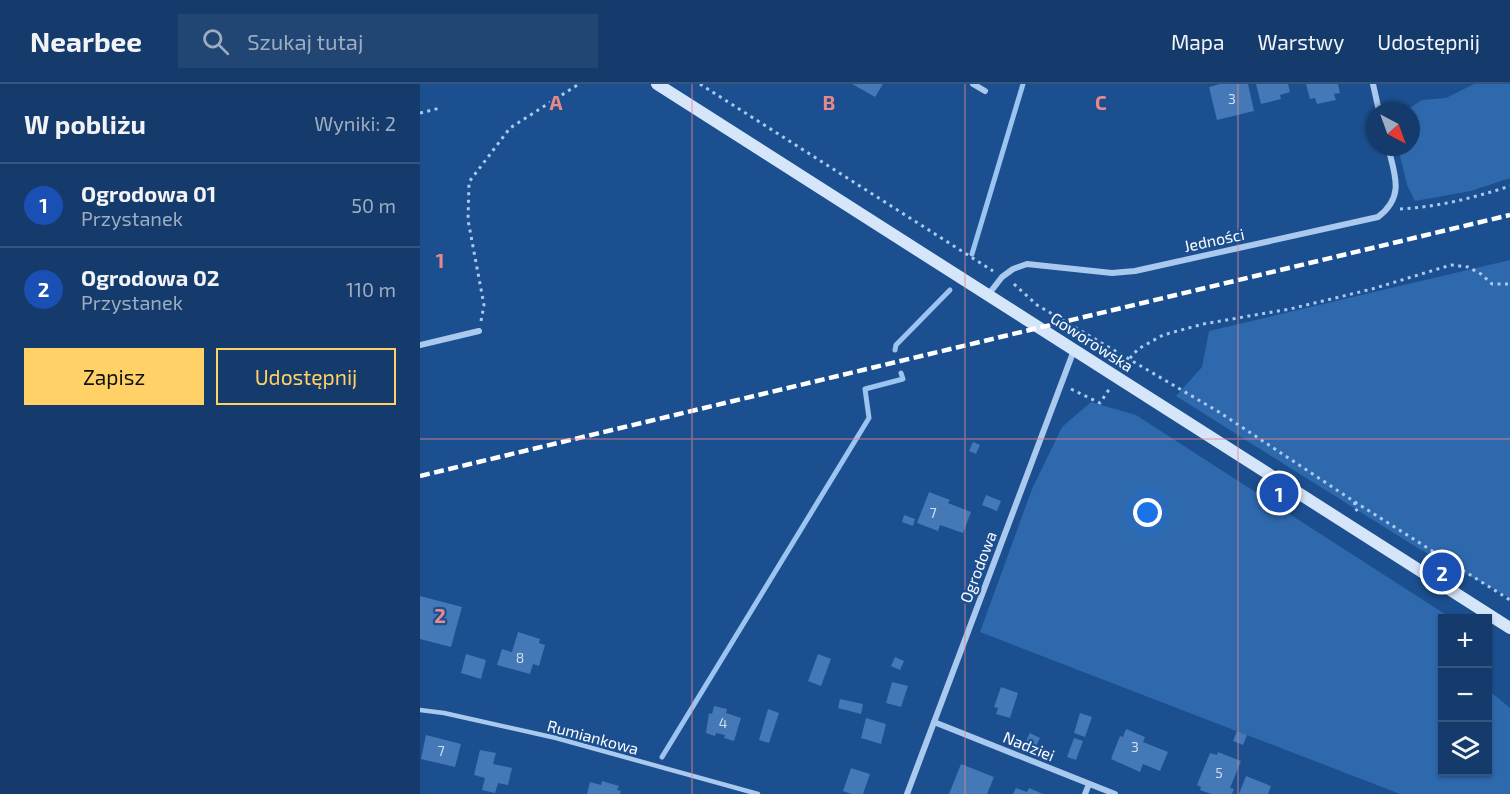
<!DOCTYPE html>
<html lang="pl">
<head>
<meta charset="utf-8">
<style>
  body { margin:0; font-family:"Exo 2",sans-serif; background:#214673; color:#f1f3f6 }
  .controls { position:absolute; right:18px; bottom:18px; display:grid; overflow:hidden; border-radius:0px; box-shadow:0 2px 4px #0004 }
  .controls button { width:54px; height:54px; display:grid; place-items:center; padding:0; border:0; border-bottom:2px solid #33557e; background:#143b6b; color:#f1f3f6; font:30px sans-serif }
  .compass { position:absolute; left:946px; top:18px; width:54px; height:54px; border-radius:50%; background:#143b6b; box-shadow:0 2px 4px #0004; rotate:139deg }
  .you { position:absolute; left:728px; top:429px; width:21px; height:21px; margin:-15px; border:4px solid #fff; border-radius:50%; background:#1a73e8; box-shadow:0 0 0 9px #1a73e833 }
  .badge { display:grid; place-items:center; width:39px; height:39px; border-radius:50%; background:#ffd166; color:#fff; font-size:20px; font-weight:700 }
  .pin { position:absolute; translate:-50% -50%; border:3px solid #fff; box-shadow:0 2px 6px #0006 }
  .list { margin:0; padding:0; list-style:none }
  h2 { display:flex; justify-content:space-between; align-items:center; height:78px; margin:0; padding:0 24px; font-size:26px }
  h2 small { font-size:20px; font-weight:400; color:#9dadc1 }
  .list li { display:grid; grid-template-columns:39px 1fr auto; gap:18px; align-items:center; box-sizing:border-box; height:84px; padding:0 24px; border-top:2px solid #33557e }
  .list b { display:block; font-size:22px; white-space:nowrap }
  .list p { margin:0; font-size:20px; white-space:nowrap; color:#9dadc1 }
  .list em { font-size:20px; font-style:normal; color:#9dadc1 }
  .actions { display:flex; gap:12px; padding:18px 24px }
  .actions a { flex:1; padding:14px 0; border:2px solid #ffd166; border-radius:0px; text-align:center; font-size:21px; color:#ffd166 }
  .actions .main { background:#ffd166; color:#111 }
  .icon { flex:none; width:33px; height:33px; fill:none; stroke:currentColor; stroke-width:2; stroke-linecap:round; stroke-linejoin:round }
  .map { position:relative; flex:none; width:1090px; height:710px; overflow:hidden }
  header { display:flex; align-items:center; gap:36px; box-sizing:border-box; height:84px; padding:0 30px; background:#143b6b; border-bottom:2px solid #33557e }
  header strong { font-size:28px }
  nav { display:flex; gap:33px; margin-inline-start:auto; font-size:21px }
  .search { width:420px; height:54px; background:#214673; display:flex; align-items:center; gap:15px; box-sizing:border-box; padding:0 21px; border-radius:0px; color:#9dadc1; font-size:22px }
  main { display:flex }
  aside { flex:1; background:#143b6b }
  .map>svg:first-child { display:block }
  .green { fill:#2e69ad }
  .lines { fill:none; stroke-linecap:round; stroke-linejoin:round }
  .stream { stroke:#9cc4f0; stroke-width:5 }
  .building { fill:#4478b7 }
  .path { stroke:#a9c9ee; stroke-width:3; stroke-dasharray:3 4.5; stroke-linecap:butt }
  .service { stroke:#a9c9ee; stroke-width:4.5 }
  .minor { stroke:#a9c9ee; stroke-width:6 }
  .secondary { stroke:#d6e6fa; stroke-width:12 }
  .rail { stroke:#fff; stroke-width:4.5; stroke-dasharray:10 4.5; stroke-linecap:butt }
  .grid { fill:none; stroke:#e88989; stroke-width:1.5; stroke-opacity:0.55 }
  .labels { text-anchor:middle; stroke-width:4.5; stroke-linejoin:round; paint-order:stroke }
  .number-label { font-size:14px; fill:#d0dded }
  .street-label { font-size:16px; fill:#fff; stroke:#1b4f8f }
  .grid-label { font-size:20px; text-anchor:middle; font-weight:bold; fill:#e88989; stroke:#1b4f8f; stroke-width:4.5; stroke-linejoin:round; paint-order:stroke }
</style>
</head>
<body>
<header>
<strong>Nearbee</strong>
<div class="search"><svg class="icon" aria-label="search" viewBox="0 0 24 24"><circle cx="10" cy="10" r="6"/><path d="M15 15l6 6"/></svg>Szukaj tutaj</div>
<nav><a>Mapa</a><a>Warstwy</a><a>Udostępnij</a></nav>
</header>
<main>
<aside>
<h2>W pobliżu<small>Wyniki: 2</small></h2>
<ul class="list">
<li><span class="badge" style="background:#1a4fb4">1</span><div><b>Ogrodowa 01</b><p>Przystanek</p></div><em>50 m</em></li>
<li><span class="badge" style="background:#1a4fb4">2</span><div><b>Ogrodowa 02</b><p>Przystanek</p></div><em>110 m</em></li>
</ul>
<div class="actions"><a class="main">Zapisz</a><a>Udostępnij</a></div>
</aside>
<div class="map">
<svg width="1090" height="710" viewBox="0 0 1090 710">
  <rect width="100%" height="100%" fill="#1b4f8f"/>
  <g class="green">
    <path d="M1054 0H1090V94L1051 107 995 117 987 101 978 63H991V27H985L1002 16 1026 14Z"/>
    <path d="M1090 176V514L996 463 756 312 782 283 789 247Z"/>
    <path d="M671 318 716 331 1031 534H1022V688H1068V577L1072 609 1090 624V710H980L560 548 612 405 642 343Z"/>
  </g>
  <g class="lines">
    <g class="stream">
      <path d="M552 170 603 0"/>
      <path d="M475 266 476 261 530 206"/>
      <path d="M242 673 449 334 445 305 483 295 481 289"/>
    </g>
  </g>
  <g class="building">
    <path d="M432 0H463L455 13Z"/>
    <path d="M800 0H828L834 27 797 36 789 3Z"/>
    <path d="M836 0H868L870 8 860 11 861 15 841 20Z"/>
    <path d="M886 0H918L920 9 914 10 916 16 897 20 895 14 890 15Z"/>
    <path d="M553 358 560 361 556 370 549 367Z"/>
    <path d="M509 408 530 416 528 419 551 428 543 449 520 441 518 447 497 439Z"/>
    <path d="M566 411 581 417 577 427 562 421Z"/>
    <path d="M484 431 495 435 493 442 482 438Z"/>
    <path d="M0 512 42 523 31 563 0 555Z"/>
    <path d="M98 548 120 555 119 559 125 561 119 582 113 580 110 590 77 581 82 565 92 568Z"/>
    <path d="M46 570 66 576 61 595 41 589Z"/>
    <path d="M398 570 411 575 401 602 388 597Z"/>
    <path d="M475 573 484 577 480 586 471 582Z"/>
    <path d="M472 598 488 602 481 623 466 619Z"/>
    <path d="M581 603 598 609 590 634 576 630 578 624 574 623Z"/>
    <path d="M420 615 443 620 441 630 418 624Z"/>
    <path d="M294 622 307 625 306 629 321 634 314 657 304 654 305 651 296 649 295 652 286 649 289 629 292 630Z"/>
    <path d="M348 625 359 629 349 659 339 656Z"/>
    <path d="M660 629 672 633 665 653 654 649Z"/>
    <path d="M446 634 466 640 461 660 441 654Z"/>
    <path d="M706 645 725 653 723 658 748 668 740 687 723 680 720 688 691 675 700 652 703 653Z"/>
    <path d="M817 647 827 651 823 661 813 657Z"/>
    <path d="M610 649 620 654 615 664 605 659Z"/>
    <path d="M6 651 41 660 35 683 1 675Z"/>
    <path d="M654 654 663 657 656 676 647 673Z"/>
    <path d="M60 666 76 669 73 680 92 684 88 701 78 699 75 709 62 706 65 694 54 691Z"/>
    <path d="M798 668 821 677 810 704 814 705 812 710H791L780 706 781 703 777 701 790 669 797 671Z"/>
    <path d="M541 680 574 693 567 710H529Z"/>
    <path d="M431 684 450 690 443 710H431L423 707Z"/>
    <path d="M826 692 851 702 848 710H819Z"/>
    <path d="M182 697 199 702 197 706 201 707 200 710H167L170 698 181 701Z"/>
    <path d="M596 704 607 708 609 704 623 710H593Z"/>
  </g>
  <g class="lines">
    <g class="path">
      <path d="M280 0 573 187"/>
      <path d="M0 29 20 24"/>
      <path d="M980 125C1018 123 1053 114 1090 102"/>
      <path d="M594 200 617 221 799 328 935 418 1090 516"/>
      <path d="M61 237 64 221 48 136 49 98 90 44 159 0"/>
      <path d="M705 280 718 265 743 251 783 240 870 225 952 205 1031 181 1048 183 1061 190 1072 200H1090"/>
      <path d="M651 305 680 319 690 304"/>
      <path d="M935 418 934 423 939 429"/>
    </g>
    <path class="service" d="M0 626 24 629 136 654 338 710"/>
    <g class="minor">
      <path d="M553 0 565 7"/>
      <path d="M953 0 959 27"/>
      <path d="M568 211 582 193 593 185 607 180 692 189 715 187 958 133C985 113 975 91 968 63"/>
      <path d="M0 261 59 247"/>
      <path d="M514 638 695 710"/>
      <path d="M487 710 654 266"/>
      <path d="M665 710 669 700"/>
    </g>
    <path class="secondary" d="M237 0 1090 544"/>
    <path class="rail" d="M0 392 1090 131"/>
  </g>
  <path class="grid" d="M272 0V710M545 0V710M818 0V710M0 355H1090"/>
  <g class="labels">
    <g class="number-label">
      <text x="812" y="20">3</text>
      <text x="513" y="434">7</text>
      <text x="100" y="579">8</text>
      <text x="303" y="644">4</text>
      <text x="715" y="668">3</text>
      <text x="21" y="672">7</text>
      <text x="799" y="694">5</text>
    </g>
    <g class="street-label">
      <text transform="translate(794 156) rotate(-12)" y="6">Jedności</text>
      <text transform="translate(672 258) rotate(33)" y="6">Goworowska</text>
      <text transform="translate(558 483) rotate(-69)" y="6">Ogrodowa</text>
      <text transform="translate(173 653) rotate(15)" y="6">Rumiankowa</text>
      <text transform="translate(609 662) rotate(22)" y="6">Nadziei</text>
    </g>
  </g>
  <g class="grid-label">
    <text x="136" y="26">A</text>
    <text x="409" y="26">B</text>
    <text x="681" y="26">C</text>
    <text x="20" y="184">1</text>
    <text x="20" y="539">2</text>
  </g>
</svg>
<div class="controls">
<button>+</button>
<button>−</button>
<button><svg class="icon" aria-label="layers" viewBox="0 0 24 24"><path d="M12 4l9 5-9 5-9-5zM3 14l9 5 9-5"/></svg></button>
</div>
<svg class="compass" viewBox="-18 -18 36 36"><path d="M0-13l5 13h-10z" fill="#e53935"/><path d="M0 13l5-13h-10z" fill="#9dadc1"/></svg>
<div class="you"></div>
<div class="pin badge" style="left:859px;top:409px;background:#1a4fb4">1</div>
<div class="pin badge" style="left:1022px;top:488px;background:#1a4fb4">2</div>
</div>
</main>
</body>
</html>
